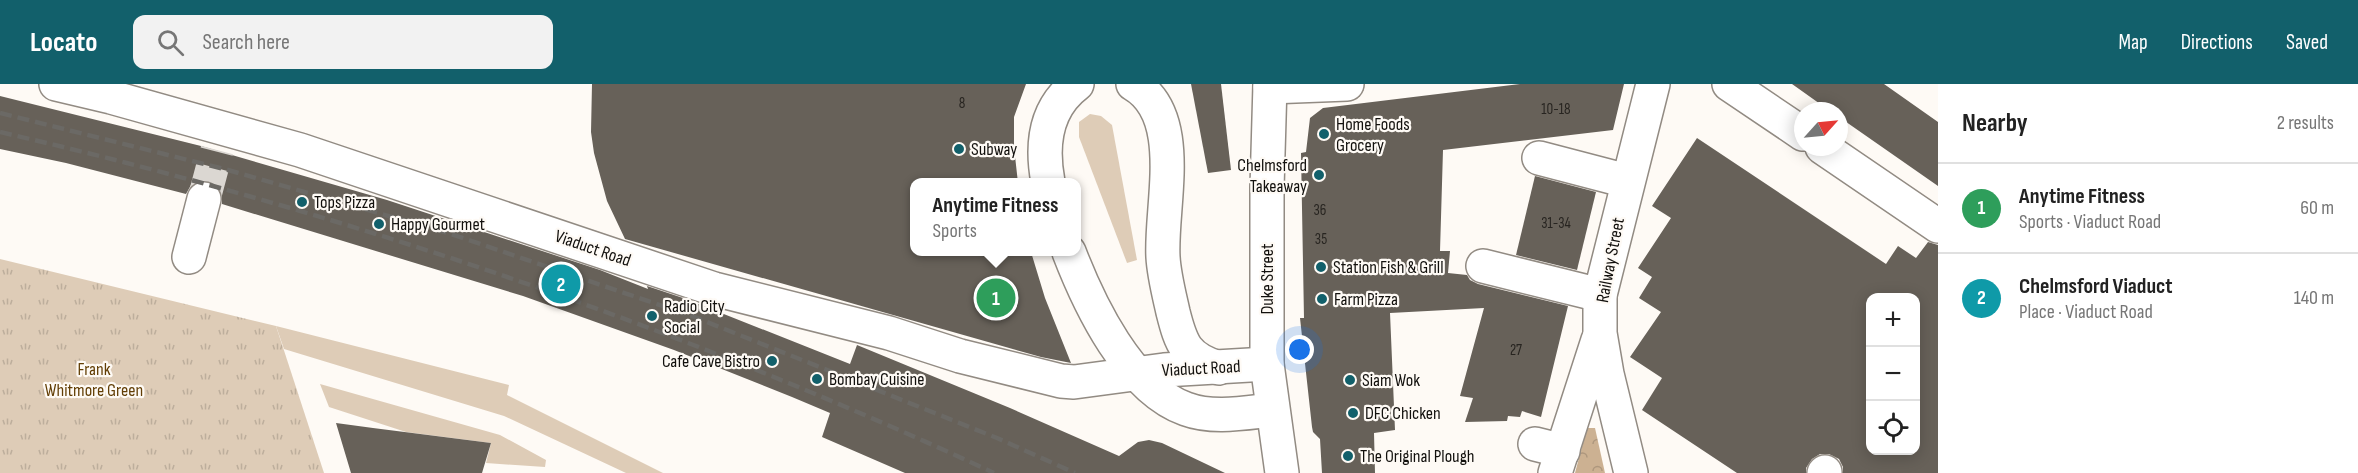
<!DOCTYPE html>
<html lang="en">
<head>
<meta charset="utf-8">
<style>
  body { margin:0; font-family:"Sofia Sans Condensed",sans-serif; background:#f2f2f2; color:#222 }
  .controls { position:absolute; right:18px; bottom:18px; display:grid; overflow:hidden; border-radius:12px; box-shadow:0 3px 15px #0003 }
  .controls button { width:54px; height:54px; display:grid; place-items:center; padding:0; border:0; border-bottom:2px solid #e0e0e0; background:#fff; color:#222; font:30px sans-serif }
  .compass { position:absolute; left:1794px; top:18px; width:54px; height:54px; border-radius:50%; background:#fff; box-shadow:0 3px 15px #0003; rotate:63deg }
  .you { position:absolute; left:1300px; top:266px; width:21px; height:21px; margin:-15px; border:4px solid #fff; border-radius:50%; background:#1a73e8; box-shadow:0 0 0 9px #1a73e833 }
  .badge { display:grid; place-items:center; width:39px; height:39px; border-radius:50%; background:#12606b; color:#fff; font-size:20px; font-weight:700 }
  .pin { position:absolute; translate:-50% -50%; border:3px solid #fff; box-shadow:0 2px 6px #0006 }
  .popup { position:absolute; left:910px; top:94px; width:171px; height:78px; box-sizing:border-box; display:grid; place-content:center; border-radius:12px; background:#fff; filter:drop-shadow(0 2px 4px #0005); font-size:20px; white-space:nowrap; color:#767676 }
  .popup b { font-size:22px; color:#222 }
  .popup::after { content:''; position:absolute; left:50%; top:100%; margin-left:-12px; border:12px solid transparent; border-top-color:#fff }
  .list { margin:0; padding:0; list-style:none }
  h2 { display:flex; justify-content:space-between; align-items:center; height:78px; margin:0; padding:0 24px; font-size:26px }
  h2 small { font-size:20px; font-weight:400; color:#767676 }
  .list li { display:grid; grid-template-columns:39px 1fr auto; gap:18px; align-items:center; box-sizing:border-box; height:90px; padding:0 24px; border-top:2px solid #e0e0e0 }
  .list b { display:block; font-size:22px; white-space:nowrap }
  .list p { margin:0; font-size:20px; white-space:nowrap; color:#767676 }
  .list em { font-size:20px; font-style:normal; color:#767676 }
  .icon { flex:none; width:33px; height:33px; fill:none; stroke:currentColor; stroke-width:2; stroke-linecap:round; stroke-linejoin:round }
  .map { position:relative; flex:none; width:1938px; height:389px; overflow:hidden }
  header { display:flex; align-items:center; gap:36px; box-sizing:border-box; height:84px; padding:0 30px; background:#12606b; color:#fff }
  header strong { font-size:28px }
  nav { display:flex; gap:33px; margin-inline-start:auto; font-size:21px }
  .search { width:420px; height:54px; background:#f2f2f2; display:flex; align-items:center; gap:15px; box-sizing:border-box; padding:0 21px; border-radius:12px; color:#767676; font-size:22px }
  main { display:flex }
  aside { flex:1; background:#fff }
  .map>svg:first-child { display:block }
  .grass { fill:#deccb7 }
  .forest { fill:url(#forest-crowns) }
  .park { fill:url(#park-tufts) }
  .building { fill:#676159; fill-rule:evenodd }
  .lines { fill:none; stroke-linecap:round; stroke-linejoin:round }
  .minor-tunnel { stroke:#dbd7d2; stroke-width:33; stroke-dasharray:33 16; stroke-linecap:butt }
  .minor-casing { stroke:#928b83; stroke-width:36 }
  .minor { stroke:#fff; stroke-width:33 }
  .rail { stroke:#6b6965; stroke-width:4.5; stroke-dasharray:12 6; stroke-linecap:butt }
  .poi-dot { fill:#12606b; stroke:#fefaf5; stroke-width:2 }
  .labels { text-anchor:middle; stroke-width:4.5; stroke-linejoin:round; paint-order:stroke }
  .number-label { font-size:15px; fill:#272420 }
  .poi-label { font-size:18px; fill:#12100d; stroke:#fefaf5; text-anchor:start }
  .street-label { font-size:18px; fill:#12100d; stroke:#fefaf5 }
  .park-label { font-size:18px; fill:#623e05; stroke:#fefaf5 }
</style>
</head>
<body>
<header>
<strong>Locato</strong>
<div class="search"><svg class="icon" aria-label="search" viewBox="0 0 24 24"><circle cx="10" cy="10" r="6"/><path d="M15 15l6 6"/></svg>Search here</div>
<nav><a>Map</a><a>Directions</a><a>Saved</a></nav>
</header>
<main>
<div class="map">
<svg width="1938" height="389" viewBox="0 0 1938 389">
  <defs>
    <pattern id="forest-crowns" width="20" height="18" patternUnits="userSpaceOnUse" patternTransform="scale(1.5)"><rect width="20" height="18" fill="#ccb192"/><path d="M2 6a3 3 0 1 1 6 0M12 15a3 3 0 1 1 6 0" fill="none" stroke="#ae977d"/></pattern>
    <pattern id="park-tufts" width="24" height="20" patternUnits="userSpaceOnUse" patternTransform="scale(1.5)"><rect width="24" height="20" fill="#deccb7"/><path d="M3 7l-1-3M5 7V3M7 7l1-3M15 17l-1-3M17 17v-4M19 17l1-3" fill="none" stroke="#bdae9c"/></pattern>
  </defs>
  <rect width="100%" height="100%" fill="#fefaf5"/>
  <g class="grass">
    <path d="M1090 30 1101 32 1112 41 1137 176 1127 179 1079 53V38Z"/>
    <path d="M276 242 509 301 507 311 663 389H626L504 332 284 265Z"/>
    <path d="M320 300 500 351 546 376 545 383 486 379 491 359 406 348 329 323Z"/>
  </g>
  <path class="forest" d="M1587 344H1595L1605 389H1575Z"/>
  <path class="park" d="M0 175 276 242 324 389H0Z"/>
  <g class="building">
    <path d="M592 0H1026L1014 33V63L1018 99H915V168H1031L1045 214 1071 279 1041 273 625 155 607 117 594 69 591 48Z"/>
    <path d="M1191 0H1221L1231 86 1208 89Z"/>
    <path d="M1520 0H1624L1613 46 1443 66 1440 167H1450L1448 189 1467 191 1470 196 1478 200 1568 222 1541 333 1522 327 1520 333 1508 332 1507 337 1465 338 1473 314 1460 312 1484 224 1390 229 1395 346 1374 349 1375 389H1322L1320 355 1313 348 1312 343 1300 234H1304L1301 69 1306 68 1310 34 1323 24Z"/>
    <path d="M1792 0H1884L1938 38V102L1839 33V27H1830Z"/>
    <path d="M0 12 201 62 387 116 600 186 648 205 647 202 686 215 850 280 857 261 1010 324 1119 372 1138 358 1149 356 1162 359 1225 389H905L822 353 830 329 792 313 674 266 523 212 222 120V109L218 102 209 97H198L191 101 186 110 66 79 0 65Z"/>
    <path d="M1697 54 1886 180 1898 162 1916 174 1928 158 1938 161V389H1843V383L1839 375 1829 370H1820L1812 375 1806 384V389H1737L1642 326 1662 294 1630 273 1661 228 1639 214 1652 193 1638 184 1671 134 1652 122ZM1870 213H1916V366H1870Z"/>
    <path d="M1535 92 1596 108 1577 186 1516 171Z"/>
    <path d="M336 339 373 344 491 359 482 389H351Z"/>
  </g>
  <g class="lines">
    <path class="minor-tunnel" d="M204 115 217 66"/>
    <defs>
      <g id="minor">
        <path d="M56 0 111 13 300 66 714 205 889 249 960 272 1061 297 1074 298 1164 286 1267 280"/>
        <path d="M1133 0C1187 31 1160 122 1163 173 1164 191 1169 210 1173 228 1181 260 1186 274 1219 284"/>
        <path d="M1270 0 1267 104V280L1282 389"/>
        <path d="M1729 0 1803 50"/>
        <path d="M1270 3 1347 0"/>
        <path d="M1822 63 1938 142"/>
        <path d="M1539 74 1627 97"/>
        <path d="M1048 98C1041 61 1045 24 1077 0"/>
        <path d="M1069 168C1089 220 1129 305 1186 325 1213 335 1244 329 1272 326"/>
        <path d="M189 173 204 115"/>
        <path d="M1483 182 1600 211"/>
        <path d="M1535 360 1563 367"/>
        <path d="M1555 389 1598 256"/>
        <path d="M1631 389 1607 290 1600 249V211L1653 0"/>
        <path d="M1824 389 1825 388"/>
      </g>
    </defs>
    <use href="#minor" class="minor-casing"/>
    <use href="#minor" class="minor"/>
    <g class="rail">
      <path d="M0 29 228 86 448 149 692 232 997 354 1075 389"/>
      <path d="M0 48C342 127 676 241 994 389"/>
    </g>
  </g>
  <g class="poi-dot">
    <circle cx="1324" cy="50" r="6"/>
    <circle cx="959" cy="65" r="6"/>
    <circle cx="1319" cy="91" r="6"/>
    <circle cx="302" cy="118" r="6"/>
    <circle cx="379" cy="140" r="6"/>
    <circle cx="1321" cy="183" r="6"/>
    <circle cx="1322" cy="215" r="6"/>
    <circle cx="652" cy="232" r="6"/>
    <circle cx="772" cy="277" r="6"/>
    <circle cx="817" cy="295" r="6"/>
    <circle cx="1350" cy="296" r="6"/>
    <circle cx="1353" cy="329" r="6"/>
    <circle cx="1348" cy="372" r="6"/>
  </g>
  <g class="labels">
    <g class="number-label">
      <text x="962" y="24">8</text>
      <text x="1556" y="30">10-18</text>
      <text x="1320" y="131">36</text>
      <text x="1556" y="144">31-34</text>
      <text x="1321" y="160">35</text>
      <text x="1516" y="271">27</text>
    </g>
    <g class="poi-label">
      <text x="1336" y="46">Home Foods<tspan x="1336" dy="21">Grocery</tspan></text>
      <text x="971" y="71">Subway</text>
      <text x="1307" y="87" text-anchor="end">Chelmsford<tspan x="1307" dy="21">Takeaway</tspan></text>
      <text x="314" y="124">Tops Pizza</text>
      <text x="391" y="146">Happy Gourmet</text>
      <text x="1333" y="189">Station Fish &amp; Grill</text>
      <text x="1334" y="221">Farm Pizza</text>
      <text x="664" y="228">Radio City<tspan x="664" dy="21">Social</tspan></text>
      <text x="760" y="283" text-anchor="end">Cafe Cave Bistro</text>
      <text x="829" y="301">Bombay Cuisine</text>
      <text x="1362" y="302">Siam Wok</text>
      <text x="1365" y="335">DFC Chicken</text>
      <text x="1360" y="378">The Original Plough</text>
    </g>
    <g class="street-label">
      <text transform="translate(593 164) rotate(19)" y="6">Viaduct Road</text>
      <text transform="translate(1610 176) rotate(-79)" y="6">Railway Street</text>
      <text transform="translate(1267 195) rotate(-90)" y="6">Duke Street</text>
      <text transform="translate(1201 284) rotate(-3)" y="6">Viaduct Road</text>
    </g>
    <g class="park-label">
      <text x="94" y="291">Frank<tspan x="94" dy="21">Whitmore Green</tspan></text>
    </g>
  </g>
</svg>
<div class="controls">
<button>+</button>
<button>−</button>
<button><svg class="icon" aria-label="locate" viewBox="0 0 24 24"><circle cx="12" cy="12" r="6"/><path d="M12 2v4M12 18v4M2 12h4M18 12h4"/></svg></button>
</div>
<svg class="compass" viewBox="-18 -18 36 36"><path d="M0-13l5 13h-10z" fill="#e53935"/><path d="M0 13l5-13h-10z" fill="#767676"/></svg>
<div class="you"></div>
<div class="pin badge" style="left:996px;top:214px;background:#2e9e5b">1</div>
<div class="popup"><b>Anytime Fitness</b>Sports</div>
<div class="pin badge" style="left:561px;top:200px;background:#0f9aa8">2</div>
</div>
<aside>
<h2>Nearby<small>2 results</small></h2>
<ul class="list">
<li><span class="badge" style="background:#2e9e5b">1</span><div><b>Anytime Fitness</b><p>Sports · Viaduct Road</p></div><em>60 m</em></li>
<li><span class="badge" style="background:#0f9aa8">2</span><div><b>Chelmsford Viaduct</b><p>Place · Viaduct Road</p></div><em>140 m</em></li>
</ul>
</aside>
</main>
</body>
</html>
